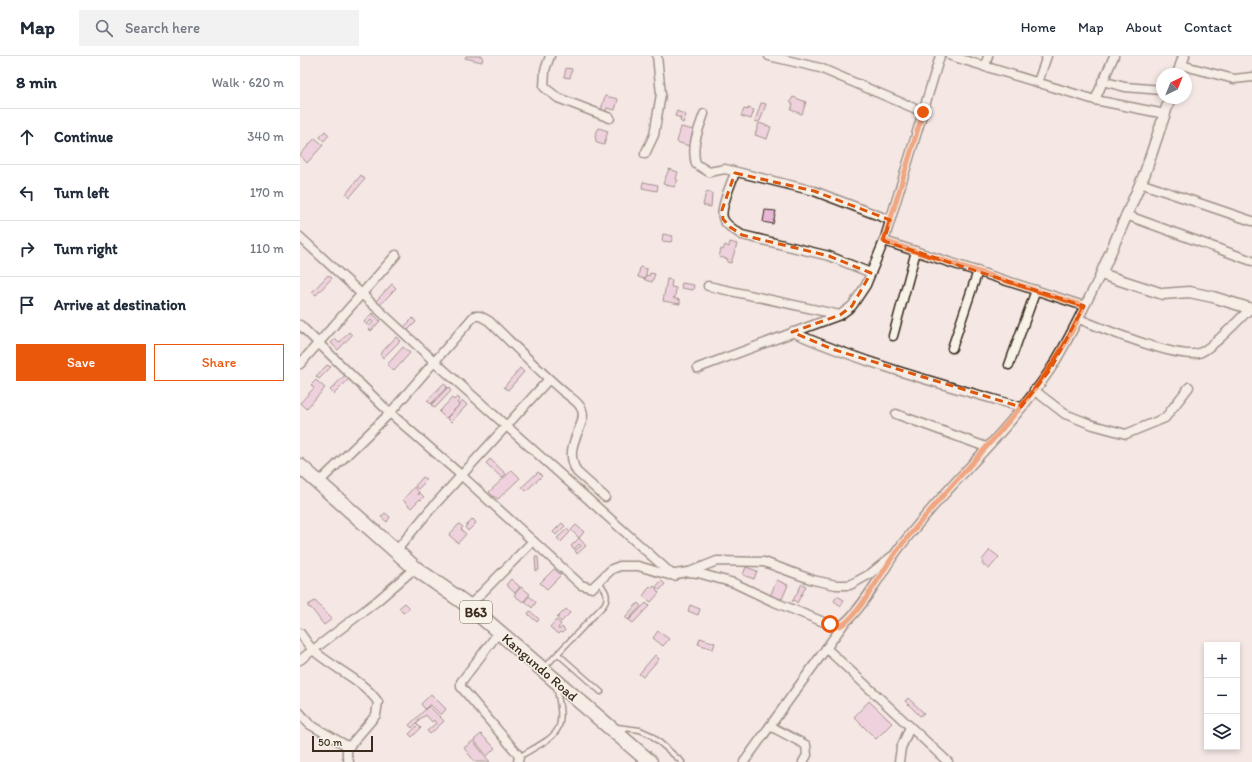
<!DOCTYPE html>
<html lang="en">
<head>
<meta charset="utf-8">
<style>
  body { margin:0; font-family:Itim,sans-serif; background:#f2f2f3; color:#1f2937 }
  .controls { position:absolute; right:12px; bottom:12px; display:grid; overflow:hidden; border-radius:0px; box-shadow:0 2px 6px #0003 }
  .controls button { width:36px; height:36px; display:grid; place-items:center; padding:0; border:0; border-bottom:1px solid #e0e1e3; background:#fff; color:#1f2937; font:20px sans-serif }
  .compass { position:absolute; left:856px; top:12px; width:36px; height:36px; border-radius:50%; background:#fff; box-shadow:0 2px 6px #0003; rotate:43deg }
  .scale { position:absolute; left:12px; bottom:10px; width:61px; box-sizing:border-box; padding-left:4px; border:2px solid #3b2a1e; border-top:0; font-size:11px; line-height:14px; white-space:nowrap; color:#3b2a1e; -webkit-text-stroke:3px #f7f3e8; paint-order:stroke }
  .stop { position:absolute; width:12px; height:12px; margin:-9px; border:3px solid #ea580c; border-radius:50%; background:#fff }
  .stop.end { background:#ea580c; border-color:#fff; box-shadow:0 1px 4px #0008 }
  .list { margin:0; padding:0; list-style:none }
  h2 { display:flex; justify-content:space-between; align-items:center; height:52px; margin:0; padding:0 16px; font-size:17px }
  h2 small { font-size:13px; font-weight:400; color:#747a83 }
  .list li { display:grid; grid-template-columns:26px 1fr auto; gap:12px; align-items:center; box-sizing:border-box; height:56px; padding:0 16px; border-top:1px solid #e0e1e3 }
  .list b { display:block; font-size:15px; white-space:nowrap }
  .list em { font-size:13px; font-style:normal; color:#747a83 }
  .actions { display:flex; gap:8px; padding:12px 16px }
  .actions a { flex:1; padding:9px 0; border:1px solid #ea580c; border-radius:0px; text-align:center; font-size:14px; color:#ea580c }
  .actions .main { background:#ea580c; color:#fff }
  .icon { flex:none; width:22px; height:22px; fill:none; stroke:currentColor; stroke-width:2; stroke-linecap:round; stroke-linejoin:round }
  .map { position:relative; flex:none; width:952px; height:706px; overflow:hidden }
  header { display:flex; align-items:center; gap:24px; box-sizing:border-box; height:56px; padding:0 20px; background:#fff; border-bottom:1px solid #e0e1e3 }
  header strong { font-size:19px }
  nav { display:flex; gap:22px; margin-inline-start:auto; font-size:14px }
  .search { width:280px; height:36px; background:#f2f2f3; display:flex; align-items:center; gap:10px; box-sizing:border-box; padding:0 14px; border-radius:0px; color:#747a83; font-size:15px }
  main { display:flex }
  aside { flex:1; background:#fff }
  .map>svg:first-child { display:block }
  .building { fill:#e8b7d5; stroke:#3b2a1e }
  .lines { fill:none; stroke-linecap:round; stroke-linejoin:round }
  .service-casing { stroke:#3b2a1e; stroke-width:7 }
  .minor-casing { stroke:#3b2a1e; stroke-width:11 }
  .tertiary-casing { stroke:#3b2a1e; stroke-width:13 }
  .trunk-casing { stroke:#3b2a1e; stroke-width:17 }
  .service { stroke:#f7f3e8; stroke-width:4 }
  .minor { stroke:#f7f3e8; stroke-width:8 }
  .tertiary { stroke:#f7f3e8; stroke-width:10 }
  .trunk { stroke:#f7f3e8; stroke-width:14 }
  .route { stroke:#ea580c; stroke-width:5 }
  .marked { fill:none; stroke:#df570d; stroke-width:3; stroke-dasharray:8 5; stroke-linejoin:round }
  .labels { text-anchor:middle; stroke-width:3; stroke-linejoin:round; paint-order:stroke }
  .shield { fill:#f7f3e8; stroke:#73665b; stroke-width:1 }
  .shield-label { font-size:13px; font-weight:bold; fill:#3b2a1e }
  .street-label { font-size:14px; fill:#3b2a1e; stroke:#f7f3e8 }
</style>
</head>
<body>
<header>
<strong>Map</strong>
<div class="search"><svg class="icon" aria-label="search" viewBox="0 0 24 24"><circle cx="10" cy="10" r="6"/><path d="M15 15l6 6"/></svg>Search here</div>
<nav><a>Home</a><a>Map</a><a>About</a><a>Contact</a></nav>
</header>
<main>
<aside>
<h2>8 min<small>Walk · 620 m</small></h2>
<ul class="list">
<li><svg class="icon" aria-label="ahead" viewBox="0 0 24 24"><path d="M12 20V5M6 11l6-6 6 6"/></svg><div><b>Continue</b></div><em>340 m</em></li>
<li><svg class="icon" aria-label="left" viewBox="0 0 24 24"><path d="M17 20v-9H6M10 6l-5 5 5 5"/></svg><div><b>Turn left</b></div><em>170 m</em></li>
<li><svg class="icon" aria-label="right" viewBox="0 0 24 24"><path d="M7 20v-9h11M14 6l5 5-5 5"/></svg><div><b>Turn right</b></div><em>110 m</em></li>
<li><svg class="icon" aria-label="arrive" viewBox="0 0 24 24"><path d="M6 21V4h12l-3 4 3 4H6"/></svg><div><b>Arrive at destination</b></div></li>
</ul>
<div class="actions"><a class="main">Save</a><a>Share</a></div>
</aside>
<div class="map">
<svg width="952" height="706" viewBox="0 0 952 706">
  <rect width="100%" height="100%" fill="#f4e7e4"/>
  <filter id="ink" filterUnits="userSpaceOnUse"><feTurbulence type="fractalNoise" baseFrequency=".025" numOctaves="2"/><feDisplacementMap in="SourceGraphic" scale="8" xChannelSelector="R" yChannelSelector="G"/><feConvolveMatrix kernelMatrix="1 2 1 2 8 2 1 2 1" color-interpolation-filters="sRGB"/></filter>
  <g filter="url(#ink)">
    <g class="building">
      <path d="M166 0H183L182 6 165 2Z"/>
      <path d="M266 12 272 13 270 22 264 21Z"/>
      <path d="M305 40 318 43 315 54 307 52 306 55 301 54Z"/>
      <path d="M493 41 506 46 502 58 491 54 493 48 490 46Z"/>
      <path d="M461 47 466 48 460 65 457 66 455 65Z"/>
      <path d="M448 52 454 54 451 63 441 60 444 53 448 54Z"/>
      <path d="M377 55 386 59 383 67 380 65 381 62 375 60Z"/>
      <path d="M459 67 471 71 467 83 455 79Z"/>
      <path d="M381 71 394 74 389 90 377 86Z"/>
      <path d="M299 72 308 75 304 89 297 87 296 85 295 79Z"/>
      <path d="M25 75 29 79 24 85 20 81Z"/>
      <path d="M15 82 23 89 7 107 0 99Z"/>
      <path d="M369 113 378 116 376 123 378 124 374 131 363 128Z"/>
      <path d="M61 119 65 123 50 141 46 138Z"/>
      <path d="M343 126 358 129 357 135 342 132Z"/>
      <path d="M406 136 412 137 411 151 403 149Z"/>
      <path d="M465 154 476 155 473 168 463 166Z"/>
      <path d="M363 178 373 180 371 186 362 185Z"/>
      <path d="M430 186 437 188 431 207 427 206 428 203 419 201 421 193 423 194 425 189 429 191Z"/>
      <path d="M340 211 347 213 345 223 338 221Z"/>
      <path d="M350 217 355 218 352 226 345 224 346 219 349 220Z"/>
      <path d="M28 219 32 222 16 239 12 236Z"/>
      <path d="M367 223 372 224 371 231 376 232 375 241 373 242 380 244V248L363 245Z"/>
      <path d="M382 227 394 229 393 234 381 232Z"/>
      <path d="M92 228 96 232 80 249 76 245Z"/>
      <path d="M72 257 80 265 71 275 68 272 73 266 71 264 67 269 64 266Z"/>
      <path d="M113 262 116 266 107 275 103 272Z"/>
      <path d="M49 276 52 279 38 294 31 287 35 283 39 287Z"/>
      <path d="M96 281 100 285 83 302 80 298Z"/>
      <path d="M103 291 110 297 94 315 87 309Z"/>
      <path d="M27 309 31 311 19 323 16 320Z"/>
      <path d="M220 312 224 316 208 334 204 331Z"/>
      <path d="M47 317 51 321 34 338 30 334Z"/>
      <path d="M16 324 25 332 6 353 0 347 14 332 11 329Z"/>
      <path d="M144 327 147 331 131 348 127 345Z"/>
      <path d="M148 331 151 335 135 352 131 349Z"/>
      <path d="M157 341 160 343 157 347 159 349 146 362 139 356 152 342 154 344Z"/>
      <path d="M163 345 167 349 151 366 147 362Z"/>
      <path d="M190 403 206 418 202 422 186 407Z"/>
      <path d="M212 414 220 422 198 443 193 440 189 436Z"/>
      <path d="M238 416 242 420 226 435 222 431Z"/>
      <path d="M123 421 127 424 118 433 115 430Z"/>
      <path d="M114 431 119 436 118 439 120 437 124 441 121 444 120 443 111 452 103 444Z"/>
      <path d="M85 457 90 461 87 466 81 461Z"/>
      <path d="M173 463 176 467 168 475 165 471Z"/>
      <path d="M262 467 265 470 256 479 253 476Z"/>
      <path d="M159 468 163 471 161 473 166 478 158 487 149 479Z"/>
      <path d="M276 469 284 476 279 482 271 474Z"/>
      <path d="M267 473 270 476 261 486 257 482Z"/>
      <path d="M279 482 286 490 277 498 275 494 281 490 279 488 274 493 271 490Z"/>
      <path d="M690 494 699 501 689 513 682 508 683 506 682 504Z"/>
      <path d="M235 501H238L239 514 236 515Z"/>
      <path d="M446 511 457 515 454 523 443 519Z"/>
      <path d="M254 513 261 519 247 533 240 527Z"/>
      <path d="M211 523 220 531 215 537 206 529Z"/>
      <path d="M477 524 488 529 482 543 470 540Z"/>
      <path d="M361 525 365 528 360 534 356 531Z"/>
      <path d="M502 528 506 530 497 547 494 544 492 546Z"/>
      <path d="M350 530 352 532 354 530 359 537 351 546 343 540Z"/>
      <path d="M221 531 230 538 223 546 214 539Z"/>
      <path d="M229 540 236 546 232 552 225 545Z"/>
      <path d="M537 540 544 544 541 550 534 545Z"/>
      <path d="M15 545 32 563 24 569 11 552 8 551V549Z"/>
      <path d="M105 547 110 552 103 557 99 552Z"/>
      <path d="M338 547 341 550 328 564 325 561Z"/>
      <path d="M346 547 349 550 333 567 329 564Z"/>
      <path d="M390 549 400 553 398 559 388 555Z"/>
      <path d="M266 553 270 557 261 566 257 562Z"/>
      <path d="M230 555 239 563 237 566 228 558Z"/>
      <path d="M256 564 261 568 258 572 259 574 262 571 265 574 262 577 260 576 258 578 250 571Z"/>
      <path d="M358 575 369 583 363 590 353 582Z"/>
      <path d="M400 582 415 587 413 593 398 588Z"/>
      <path d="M355 599 359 603 343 621 339 618Z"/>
      <path d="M131 638 146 653 141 659 130 648 125 653 121 648Z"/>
      <path d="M608 642 624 657 620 660 605 645Z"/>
      <path d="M569 645 592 667 576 683 554 661Z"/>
      <path d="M129 650 144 665 130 678 127 675 136 667 134 664 132 666 126 659 118 664 119 665 112 672 109 669Z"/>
      <path d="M118 669 121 672 112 681 109 678Z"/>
      <path d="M181 678 195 692 187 700 174 684Z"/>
      <path d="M173 685 190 706H175L164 692Z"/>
    </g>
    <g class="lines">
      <defs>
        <g id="service">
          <path d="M258 598 301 636"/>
          <path d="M244 612 304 549C310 539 305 534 299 526"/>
          <path d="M317 671 340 674 351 679 382 706"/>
          <path d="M219 701C257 678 268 679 256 631"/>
        </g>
        <g id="minor">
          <path d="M250 0 245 14 244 31 258 42 310 62"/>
          <path d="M469 0 520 12 623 56"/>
          <path d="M651 0 795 44 865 58"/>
          <path d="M881 9 934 23 952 21"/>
          <path d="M685 11 688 0"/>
          <path d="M802 25 825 31 862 34"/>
          <path d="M738 26 747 0"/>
          <path d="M795 44 814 0"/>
          <path d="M404 58C398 75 391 90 396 108L409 116 425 113 514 135 590 164"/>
          <path d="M345 98 354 79 361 38 357 0"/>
          <path d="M435 117C431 128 420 152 423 162 425 169 436 175 442 179L529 200 571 217"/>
          <path d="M840 127 952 165"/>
          <path d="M826 159 952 205"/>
          <path d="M0 181 135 306 374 520"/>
          <path d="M584 185 784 250"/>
          <path d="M408 230 540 259"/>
          <path d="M779 263C801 272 879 304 899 297 913 292 938 264 950 253"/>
          <path d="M0 269 90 357 161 419 281 529 292 532 312 513 320 510H338L369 519 388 516 398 517 434 527 472 545 536 571C553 569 583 515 594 499 641 434 705 381 750 314 770 283 784 250 801 218"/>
          <path d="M492 276C566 308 644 329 721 351"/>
          <path d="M593 280 616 195"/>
          <path d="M652 292 678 215"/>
          <path d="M0 308 96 199"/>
          <path d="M709 309 736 234"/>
          <path d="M398 312 540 259 552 250 566 229 584 185 640 0"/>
          <path d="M734 334 765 358 793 369 826 378 865 362 889 331"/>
          <path d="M596 358 686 391"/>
          <path d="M18 427 90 357 174 260H180L189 265C214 289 238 314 265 337 270 341 280 347 282 354 288 370 261 389 277 416L305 441"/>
          <path d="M96 495 129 455 249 323"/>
          <path d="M389 516 417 505 464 506 513 524 536 529H550L570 518 591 501"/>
          <path d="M169 550 233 485"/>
          <path d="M199 576 161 626V631L217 697 219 701 218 706"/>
          <path d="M0 577C4 582 8 589 13 594 34 613 61 622 78 646L76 659 47 693V700L49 706"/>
          <path d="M526 592 648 706"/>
          <path d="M0 604 77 545 115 512"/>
          <path d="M0 657 9 668 49 691"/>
          <path d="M470 670 506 689 507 699 503 706"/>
          <path d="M444 706 543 569"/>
          <path d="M599 706 601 692 610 671"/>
        </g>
        <g id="tertiary">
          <path d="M878 18 884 0"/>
          <path d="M870 42 845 117 801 218 863 238 889 236 913 241 952 253"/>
        </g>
        <path id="trunk" d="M0 410 115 512 169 550 350 706"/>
      </defs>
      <use href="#service" class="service-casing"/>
      <use href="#minor" class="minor-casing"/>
      <use href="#tertiary" class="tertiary-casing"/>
      <use href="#trunk" class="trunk-casing"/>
      <use href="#service" class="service"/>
      <use href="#minor" class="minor"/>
      <use href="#tertiary" class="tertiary"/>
      <use href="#trunk" class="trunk"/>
    </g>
  </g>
  <g class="lines" filter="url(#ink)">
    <path class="route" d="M530 568 539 570C555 566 583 514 594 499 656 415 742 348 784 250L584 185 623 56"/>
  </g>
  <path d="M0 0H952V706H0ZM435 117 514 135 590 164 584 185 784 250 750 314 721 351 532 293 492 276 540 259 552 250 571 217 529 200 442 179 430 171 423 163 422 154Z" fill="#f4e7e4" fill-opacity=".55" fill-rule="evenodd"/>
  <path class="marked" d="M435 117 514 135 590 164 584 185 784 250 750 314 721 351 532 293 492 276 540 259 552 250 571 217 529 200 442 179 430 171 423 163 422 154Z"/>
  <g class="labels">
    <rect class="shield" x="160" y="545" width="32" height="22" rx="3"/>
    <g class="shield-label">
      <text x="176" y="561">B63</text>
    </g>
    <g class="street-label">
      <text transform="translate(240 611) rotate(41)" y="5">Kangundo Road</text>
    </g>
  </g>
</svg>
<div class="controls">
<button>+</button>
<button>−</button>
<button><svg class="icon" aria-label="layers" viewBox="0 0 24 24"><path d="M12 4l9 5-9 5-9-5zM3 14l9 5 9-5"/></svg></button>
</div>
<svg class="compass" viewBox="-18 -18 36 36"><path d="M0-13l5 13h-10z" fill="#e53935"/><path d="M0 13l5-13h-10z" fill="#747a83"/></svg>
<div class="scale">50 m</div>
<div class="stop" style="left:530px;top:568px"></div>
<div class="stop end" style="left:623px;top:56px"></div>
</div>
</main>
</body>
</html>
